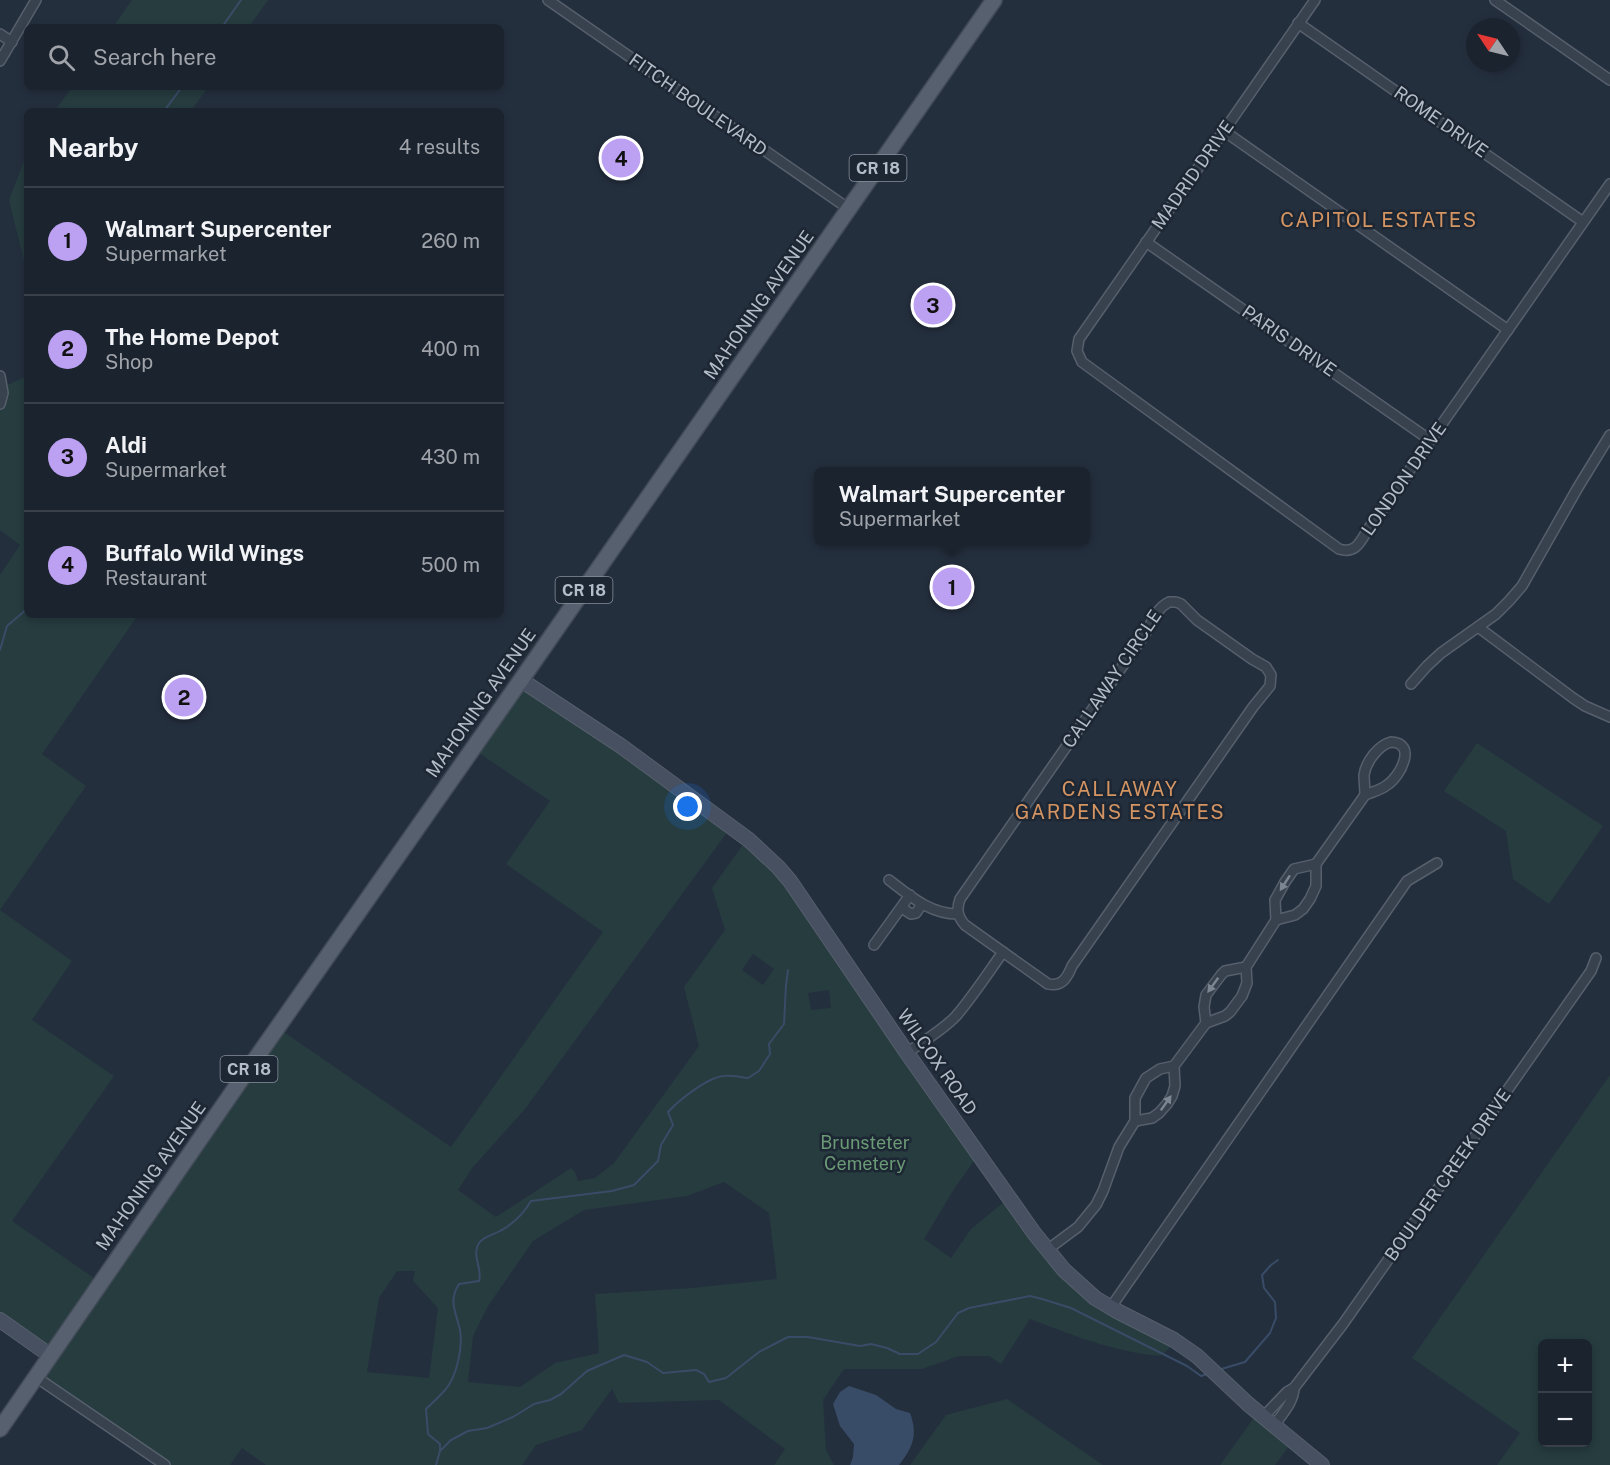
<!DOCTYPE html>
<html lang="en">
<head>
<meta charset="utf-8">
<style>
  body { margin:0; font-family:"Public Sans",sans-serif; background:#242b36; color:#f1f3f6 }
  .controls { position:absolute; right:18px; bottom:18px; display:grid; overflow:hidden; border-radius:9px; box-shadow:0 3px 9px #0003 }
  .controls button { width:54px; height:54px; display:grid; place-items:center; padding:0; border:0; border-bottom:2px solid #39404a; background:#1b232e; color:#f1f3f6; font:30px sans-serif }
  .compass { position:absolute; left:1466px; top:18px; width:54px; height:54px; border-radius:50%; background:#1b232e; box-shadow:0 3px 9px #0003; rotate:305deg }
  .you { position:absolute; left:688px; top:807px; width:21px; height:21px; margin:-15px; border:4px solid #fff; border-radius:50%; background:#1a73e8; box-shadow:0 0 0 9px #1a73e833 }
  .badge { display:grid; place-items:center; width:39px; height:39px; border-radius:50%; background:#bca0f2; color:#111; font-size:20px; font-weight:700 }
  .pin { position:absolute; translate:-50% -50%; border:3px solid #fff; box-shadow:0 2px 6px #0006 }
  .popup { position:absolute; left:814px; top:467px; width:276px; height:78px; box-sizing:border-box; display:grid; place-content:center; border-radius:9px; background:#1b232e; filter:drop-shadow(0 2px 4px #0005); font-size:20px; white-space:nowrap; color:#a0a4aa }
  .popup b { font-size:22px; color:#f1f3f6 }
  .popup::after { content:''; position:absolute; left:50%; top:100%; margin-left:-12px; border:12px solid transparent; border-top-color:#1b232e }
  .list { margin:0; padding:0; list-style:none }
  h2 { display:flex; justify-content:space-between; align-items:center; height:78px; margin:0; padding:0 24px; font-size:26px }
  h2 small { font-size:20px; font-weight:400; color:#a0a4aa }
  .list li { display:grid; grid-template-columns:39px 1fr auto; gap:18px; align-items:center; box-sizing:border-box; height:108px; padding:0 24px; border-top:2px solid #39404a }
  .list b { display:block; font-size:22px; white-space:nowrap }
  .list p { margin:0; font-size:20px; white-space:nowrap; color:#a0a4aa }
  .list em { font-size:20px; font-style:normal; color:#a0a4aa }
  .icon { flex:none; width:33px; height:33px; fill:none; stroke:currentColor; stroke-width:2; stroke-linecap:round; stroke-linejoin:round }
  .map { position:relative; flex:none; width:1610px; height:1465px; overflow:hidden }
  .search { position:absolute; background:#1b232e; box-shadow:0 3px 9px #0003; left:24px; top:24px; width:480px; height:66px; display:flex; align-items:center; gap:15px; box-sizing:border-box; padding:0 21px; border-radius:9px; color:#a0a4aa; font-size:22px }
  .panel { position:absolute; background:#1b232e; box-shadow:0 3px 9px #0003; left:24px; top:108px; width:480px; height:510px; border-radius:9px }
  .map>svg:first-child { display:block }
  .green { fill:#263c3f; fill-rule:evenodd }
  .water { fill:#394c67 }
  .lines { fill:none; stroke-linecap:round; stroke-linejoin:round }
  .stream { stroke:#394c67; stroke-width:2 }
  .street-casing { stroke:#565f6c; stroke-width:12 }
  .secondary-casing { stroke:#565f6c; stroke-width:16 }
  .primary-casing { stroke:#414a57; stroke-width:18 }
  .street { stroke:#38414e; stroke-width:9 }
  .secondary { stroke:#465061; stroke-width:14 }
  .primary { stroke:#56606e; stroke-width:15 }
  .oneway { fill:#7c8592 }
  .labels { text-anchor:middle; stroke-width:5; stroke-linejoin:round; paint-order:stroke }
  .shield { fill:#1d2633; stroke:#878f9c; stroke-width:1.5 }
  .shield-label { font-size:16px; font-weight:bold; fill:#b4bcc9 }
  .street-label { font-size:18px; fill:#b4bcc9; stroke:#1d2633 }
  .park-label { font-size:18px; fill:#6b9a76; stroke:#1d2633 }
  .neighbourhood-label { font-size:20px; letter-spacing:1.5px; fill:#d59563; stroke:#1d2633 }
</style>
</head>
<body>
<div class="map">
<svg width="1610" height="1465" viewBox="0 0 1610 1465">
  <rect width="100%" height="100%" fill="#242f3e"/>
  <g class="green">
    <path d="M132 0H268L249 27H113Z"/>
    <path d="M72 87H208L191 111H55Z"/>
    <path d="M27 153V273L9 200Z"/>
    <path d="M27 376V615H138L42 754 86 786 0 910 72 961 32 1020 114 1076 12 1221 101 1283 278 1028 451 1147 603 932 506 864 550 801 473 749 521 680 731 827 525 1109 473 1167 458 1190 496 1217 571 1168 575 1172 578 1181 595 1178 614 1163 699 1046 684 987 725 930 712 888 747 839 764 853 979 1154 954 1189 924 1239 951 1258 971 1229 1010 1197 1064 1270 1177 1342 1160 1356C1114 1352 1072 1335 1030 1319L1001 1364 989 1356H959L922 1369H844L823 1400 826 1450 834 1465H774L785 1449 719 1400 619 1403 612 1389 582 1430 536 1445 522 1465H266L242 1448 230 1465H165L36 1377 51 1356 0 1320V575L20 545 0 530V404L3 387ZM753 954 774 969 763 985 742 970ZM829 990 831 1008 811 1010 808 993ZM724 1182 769 1213 777 1279 692 1288 595 1294 599 1353 555 1363 520 1387 468 1382 473 1336 488 1306 533 1241 584 1210 687 1196ZM397 1271H415L413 1281 438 1308 429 1378 367 1372 379 1298Z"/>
    <path d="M1477 743 1603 826 1549 904 1513 879 1506 831 1444 791Z"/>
    <path d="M1610 1075V1465H1497L1520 1433 1412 1358ZM1542 1344H1588V1442H1542Z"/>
    <path d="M1007 1399 1103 1465H910L946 1415Z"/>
    <path d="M1258 1412 1292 1442 1275 1465H1220Z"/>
  </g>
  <path class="water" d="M849 1386 876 1395 896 1409 910 1413C918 1435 913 1447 899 1465H850L853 1457 854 1444 840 1426 833 1404 840 1392Z"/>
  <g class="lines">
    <g class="stream">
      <path d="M222 27 241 0"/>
      <path d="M164 111 182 87"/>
      <path d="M0 650 7 626 27 609"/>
      <path d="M1218 1370 1245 1362 1270 1333 1276 1318 1275 1302 1264 1288 1262 1275 1271 1265 1278 1260"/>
      <path d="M440 1451V1444L428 1434 426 1409C433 1402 440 1396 446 1389 457 1375 463 1347 460 1330 456 1312 448 1301 459 1284L479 1281C483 1269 471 1255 479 1243 484 1236 493 1235 500 1231 513 1224 524 1213 531 1201L612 1191 634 1185 658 1161 661 1145 673 1125 668 1112C679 1100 708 1077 724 1076 731 1075 740 1077 748 1078L759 1071 770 1054 769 1044 784 1024 786 985 788 970"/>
      <path d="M436 1465 440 1451 451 1440 468 1431 487 1428 513 1417 534 1404 550 1400 561 1394 587 1371 624 1355 647 1362 663 1373 696 1370 704 1374 709 1382 726 1378 759 1352 788 1337H808L860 1346 871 1344 887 1348 900 1354H918L936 1342 958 1313 969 1308 1030 1296 1042 1299 1071 1308 1187 1366 1201 1376 1207 1374"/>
    </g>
    <defs>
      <g id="street">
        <path d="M548 0 849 209"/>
        <path d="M1315 0 1079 339 1077 351 1082 362 1339 549C1355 554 1360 543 1367 531L1610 184"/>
        <path d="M1495 0 1610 80"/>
        <path d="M1298 23 1583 222"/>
        <path d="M0 34 12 42"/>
        <path d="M0 61 36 0"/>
        <path d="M1224 131 1508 330"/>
        <path d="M1146 242 1430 440"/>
        <path d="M0 376 3 393 0 404"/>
        <path d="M1169 602H1176L1181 604 1197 620 1252 659 1266 667 1271 675 1270 686 1253 707 1072 966C1067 978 1062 987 1048 984L965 925C958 917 956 910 960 899L1147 631C1153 620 1157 608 1169 602Z"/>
        <path d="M1478 627 1573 698 1585 706 1610 717"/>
        <path d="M1411 684 1427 666 1441 653 1496 614 1509 601 1522 586 1577 489 1610 435"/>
        <path d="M1391 742C1418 743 1400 777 1387 785 1381 790 1372 792 1365 795 1365 788 1364 781 1364 775 1366 761 1379 745 1391 742Z"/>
        <path d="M889 880C910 896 930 914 958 914"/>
        <path d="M902 908 911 914 916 913 922 904"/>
        <path d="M1276 920 1295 915 1303 909 1310 899 1316 886V864L1365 795"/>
        <path d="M874 945 910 895"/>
        <path d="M1206 1023 1204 1007 1206 995 1221 975 1225 971 1246 967"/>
        <path d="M907 1053C923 1041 942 1031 956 1016 973 996 988 973 1003 952"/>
        <path d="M1135 1121 1152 1118 1159 1113 1167 1104 1172 1096 1175 1086 1174 1066 1206 1023 1225 1016 1230 1012 1242 996 1247 983 1246 967 1276 920 1275 900 1285 882 1294 869 1316 864"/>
        <path d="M1047 1250 1078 1227 1096 1205 1103 1191 1119 1147 1135 1121V1098L1146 1078 1160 1069 1174 1066"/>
        <path d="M1111 1307 1407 881 1437 863"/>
        <path d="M36 1377 165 1465"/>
        <path d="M1263 1417 1287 1392 1294 1388 1343 1324 1591 971 1596 958"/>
        <path d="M1274 1426C1281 1415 1294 1402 1294 1388"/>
      </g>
      <g id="secondary">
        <path d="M521 680 621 746 749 840 778 867 790 881 907 1053 1034 1233 1064 1270 1095 1298 1115 1310 1174 1340 1197 1356 1248 1404 1322 1465"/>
        <path d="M0 1320 51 1356"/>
      </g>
      <path id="primary" d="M0 1429 245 1074 521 680 994 0"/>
    </defs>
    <use href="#street" class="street-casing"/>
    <use href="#secondary" class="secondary-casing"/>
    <use href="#primary" class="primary-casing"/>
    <use href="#street" class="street"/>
    <use href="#secondary" class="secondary"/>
    <use href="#primary" class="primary"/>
  </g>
  <defs><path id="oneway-solid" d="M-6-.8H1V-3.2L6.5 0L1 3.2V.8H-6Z" transform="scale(1.5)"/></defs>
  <g class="oneway">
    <use href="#oneway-solid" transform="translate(1285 883) rotate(123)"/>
    <use href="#oneway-solid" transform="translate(1213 985) rotate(126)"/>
    <use href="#oneway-solid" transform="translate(1166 1103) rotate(-55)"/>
  </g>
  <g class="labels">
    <g class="shield">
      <rect x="849.5" y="155" width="57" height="26" rx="4.5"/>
      <rect x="555.5" y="577" width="57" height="26" rx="4.5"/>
      <rect x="220.5" y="1056" width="57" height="26" rx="4.5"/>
    </g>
    <g class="shield-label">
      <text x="878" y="174">CR 18</text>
      <text x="584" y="596">CR 18</text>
      <text x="249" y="1075">CR 18</text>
    </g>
    <g class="street-label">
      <text transform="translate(698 105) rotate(35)" y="6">FITCH BOULEVARD</text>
      <text transform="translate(1441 122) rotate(35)" y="6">ROME DRIVE</text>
      <text transform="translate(1193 175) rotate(-55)" y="6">MADRID DRIVE</text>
      <text transform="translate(759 305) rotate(-55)" y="6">MAHONING AVENUE</text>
      <text transform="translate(1289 341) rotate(35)" y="6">PARIS DRIVE</text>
      <text transform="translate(1404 479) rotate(-55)" y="6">LONDON DRIVE</text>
      <text transform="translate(1112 679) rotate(-56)" y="6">CALLAWAY CIRCLE</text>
      <text transform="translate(481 703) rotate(-55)" y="6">MAHONING AVENUE</text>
      <text transform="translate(937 1062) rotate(55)" y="6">WILCOX ROAD</text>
      <text transform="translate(1448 1175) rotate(-55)" y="6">BOULDER CREEK DRIVE</text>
      <text transform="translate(151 1176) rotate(-55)" y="6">MAHONING AVENUE</text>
    </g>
    <g class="park-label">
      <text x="865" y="1149">Brunsteter<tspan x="865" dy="21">Cemetery</tspan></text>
    </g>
    <g class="neighbourhood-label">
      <text x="1379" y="227">CAPITOL ESTATES</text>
      <text x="1120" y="796">CALLAWAY<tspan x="1120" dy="23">GARDENS ESTATES</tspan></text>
    </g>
  </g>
</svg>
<div class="controls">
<button>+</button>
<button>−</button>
</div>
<svg class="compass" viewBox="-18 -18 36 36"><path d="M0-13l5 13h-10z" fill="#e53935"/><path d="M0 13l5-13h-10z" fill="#a0a4aa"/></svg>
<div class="you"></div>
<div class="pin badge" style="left:952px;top:587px">1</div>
<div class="popup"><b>Walmart Supercenter</b>Supermarket</div>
<div class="pin badge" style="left:184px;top:697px">2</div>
<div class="pin badge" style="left:933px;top:305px">3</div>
<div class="pin badge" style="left:621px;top:158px">4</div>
<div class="search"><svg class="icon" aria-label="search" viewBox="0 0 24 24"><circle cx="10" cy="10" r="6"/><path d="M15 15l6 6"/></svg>Search here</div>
<section class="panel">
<h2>Nearby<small>4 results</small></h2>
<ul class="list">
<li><span class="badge">1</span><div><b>Walmart Supercenter</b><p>Supermarket</p></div><em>260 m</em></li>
<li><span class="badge">2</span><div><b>The Home Depot</b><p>Shop</p></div><em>400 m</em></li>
<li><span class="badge">3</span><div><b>Aldi</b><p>Supermarket</p></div><em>430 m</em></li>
<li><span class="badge">4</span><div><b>Buffalo Wild Wings</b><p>Restaurant</p></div><em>500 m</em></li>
</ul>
</section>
</div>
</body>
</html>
